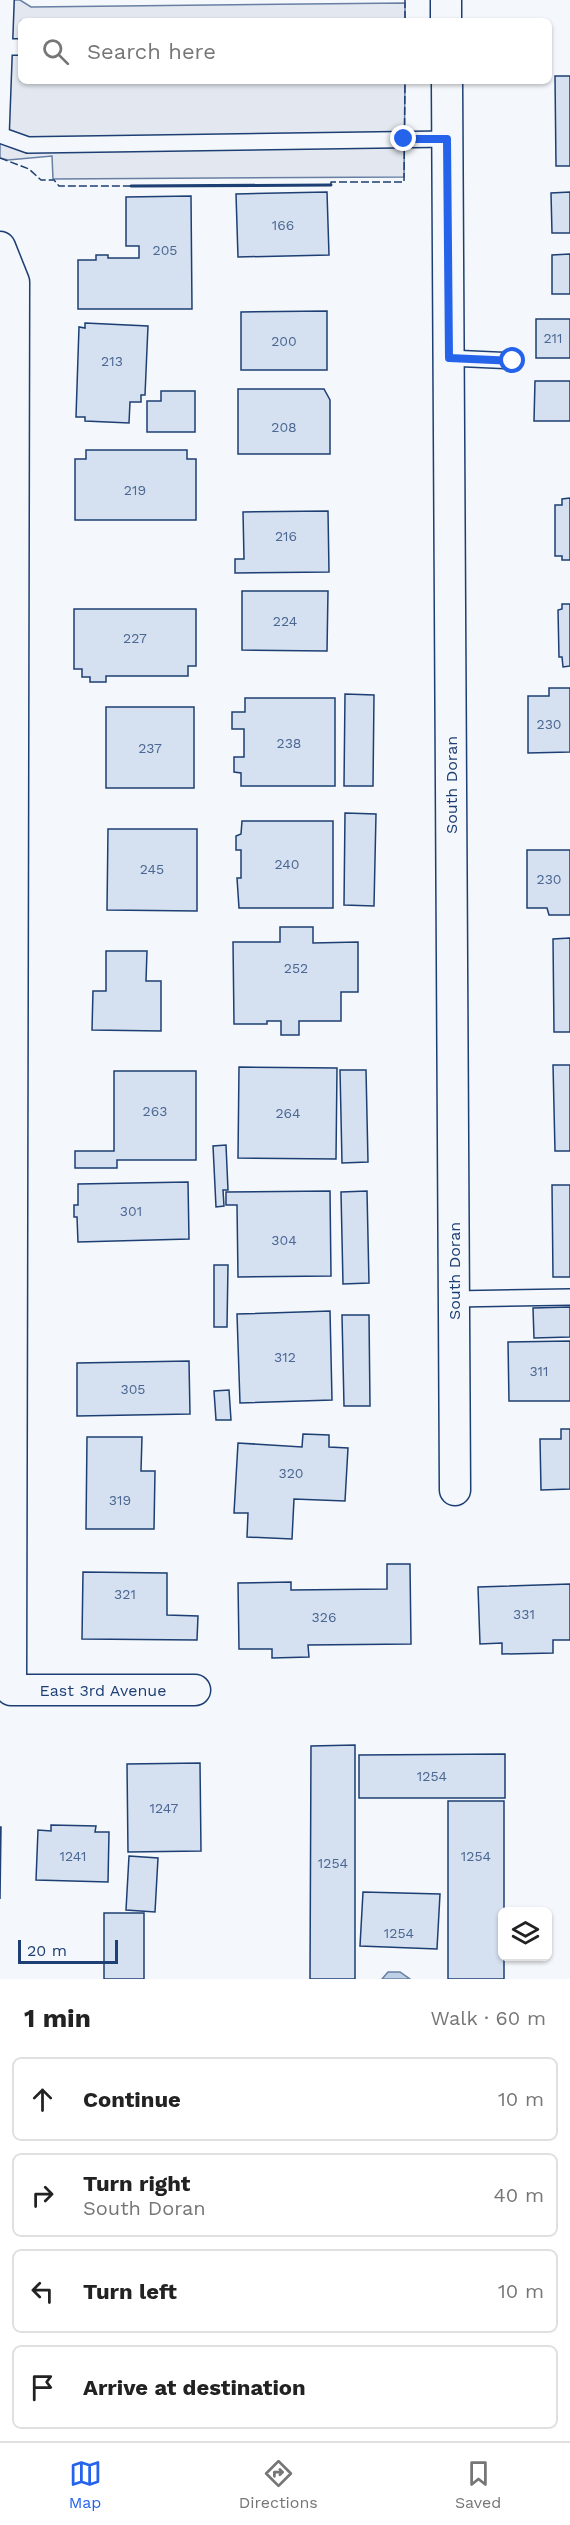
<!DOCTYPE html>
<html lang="en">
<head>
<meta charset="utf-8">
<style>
  body { margin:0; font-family:"Work Sans",sans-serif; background:#f2f2f2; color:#222 }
  .controls { position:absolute; right:18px; bottom:18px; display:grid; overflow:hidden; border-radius:9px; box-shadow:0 2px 4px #0004 }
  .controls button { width:54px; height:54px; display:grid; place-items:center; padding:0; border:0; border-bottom:2px solid #e0e0e0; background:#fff; color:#222; font:30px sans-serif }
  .scale { position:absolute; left:18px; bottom:15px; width:100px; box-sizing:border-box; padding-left:6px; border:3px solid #1d3f73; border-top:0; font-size:16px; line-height:21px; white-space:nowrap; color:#1d3f73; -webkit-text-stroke:4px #f4f7fb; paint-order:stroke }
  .stop { position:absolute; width:18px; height:18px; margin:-14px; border:4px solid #2563eb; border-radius:50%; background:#fff }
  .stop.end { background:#2563eb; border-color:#fff; box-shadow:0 2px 6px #0008 }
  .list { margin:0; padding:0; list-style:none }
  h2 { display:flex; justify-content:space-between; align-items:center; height:78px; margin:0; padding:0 24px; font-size:26px }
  h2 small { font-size:20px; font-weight:400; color:#767676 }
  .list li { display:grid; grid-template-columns:39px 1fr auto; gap:18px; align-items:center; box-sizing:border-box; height:84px; margin:0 12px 12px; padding:0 12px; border:2px solid #e0e0e0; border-radius:9px }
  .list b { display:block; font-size:22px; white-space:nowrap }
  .list p { margin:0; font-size:20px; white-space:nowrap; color:#767676 }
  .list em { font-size:20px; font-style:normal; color:#767676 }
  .icon { flex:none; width:33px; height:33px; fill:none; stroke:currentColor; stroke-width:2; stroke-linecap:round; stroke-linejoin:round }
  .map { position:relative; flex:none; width:570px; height:1979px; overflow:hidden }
  .search { position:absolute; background:#fff; box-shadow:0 2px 4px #0004; left:18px; right:18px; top:18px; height:66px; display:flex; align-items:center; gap:15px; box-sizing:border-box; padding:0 21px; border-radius:9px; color:#767676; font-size:22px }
  .sheet { height:462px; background:#fff }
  nav { display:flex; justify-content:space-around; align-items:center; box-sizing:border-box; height:84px; border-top:2px solid #e0e0e0; background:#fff; font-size:16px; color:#767676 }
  nav a { display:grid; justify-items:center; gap:3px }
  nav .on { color:#2563eb }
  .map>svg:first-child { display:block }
  .parking { fill:#e3e8f0; stroke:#687fa3; stroke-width:1.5 }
  .water { fill:#bed0e5; stroke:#687fa3; stroke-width:1.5 }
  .building { fill:#d5e0f0; stroke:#1d3f73; stroke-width:1.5 }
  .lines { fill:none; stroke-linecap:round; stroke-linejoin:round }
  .service-casing { stroke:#1d3f73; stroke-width:18 }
  .minor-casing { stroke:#1d3f73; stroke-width:33 }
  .service { stroke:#f4f7fb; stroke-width:15 }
  .minor { stroke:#f4f7fb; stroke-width:30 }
  .fence { stroke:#1d3f73; stroke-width:1.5; stroke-dasharray:8 3; stroke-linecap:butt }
  .wall { stroke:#1d3f73; stroke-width:3 }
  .route { stroke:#2563eb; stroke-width:8 }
  .labels { text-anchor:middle; stroke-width:4.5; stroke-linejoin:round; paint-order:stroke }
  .number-label { font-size:14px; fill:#4b6792 }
  .street-label { font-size:16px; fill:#1d3f73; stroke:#f4f7fb }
</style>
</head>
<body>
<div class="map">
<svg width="570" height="1979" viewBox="0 0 570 1979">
  <rect width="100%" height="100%" fill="#f4f7fb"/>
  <path class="parking" d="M0 0H20L31 7 405 3V21H21V81H405L404 177 53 179 52 156 8 160 0 158Z"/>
  <path class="water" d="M388 1972H400L410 1979H382Z"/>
  <g class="building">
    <path d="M555 76H570V166H556Z"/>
    <path d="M327 192 329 255 238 257 236 194Z"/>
    <path d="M570 192V233H552L551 193Z"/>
    <path d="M191 196 192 309H78V260H96V255H108V258H139V246H126V197Z"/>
    <path d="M570 254V294H552V255Z"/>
    <path d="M327 311V370H241V312Z"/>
    <rect x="536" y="319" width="34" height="39"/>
    <path d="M85 323 148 326 145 395H141V402H130L129 423 85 421V417H76L79 327 85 328Z"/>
    <path d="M535 381H570V421H534Z"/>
    <path d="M238 389H324L330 400V454H238Z"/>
    <path d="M161 391H195V432H147V401H161Z"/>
    <path d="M86 450H187V459H196V520H75V459H86Z"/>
    <path d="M570 498V560H562V556H555V505H562V499Z"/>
    <path d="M328 511 329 572 235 573V559H244L243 512Z"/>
    <path d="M242 591H328L327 651 242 650Z"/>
    <path d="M562 604H570V666L563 667 562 657H559L558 610 562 609Z"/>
    <path d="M74 609H196V666H188V676H106V682H90V677H82V669H74Z"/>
    <path d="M549 688H570V752L528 753V696H549Z"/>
    <path d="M345 694 374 695 373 786H344Z"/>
    <path d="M245 698H335V786H241V773L234 772V757H244V729H232V712H245Z"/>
    <rect x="106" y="707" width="88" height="81"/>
    <path d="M345 813 376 814 374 906 344 905Z"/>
    <path d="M242 821H333V908H239L237 878H241V850H236V836L241 834Z"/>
    <path d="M108 829H197V911L107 910Z"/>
    <path d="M527 850H570V915H549L547 908H527Z"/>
    <path d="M280 927H313V943L358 942V992H341V1021H299V1035H281V1021H267V1024H234L233 942H280Z"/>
    <path d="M570 938V1032H554L553 939Z"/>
    <path d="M106 951H147L146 981H161V1031L92 1030 93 991H106Z"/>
    <path d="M553 1065H570V1151H555Z"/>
    <path d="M239 1067 337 1068 336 1159 238 1158Z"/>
    <path d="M340 1070H366L368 1162 342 1163Z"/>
    <path d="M114 1071H196V1160H117V1168H75V1151H114Z"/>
    <path d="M226 1145 228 1190H223L224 1206 216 1207 213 1146Z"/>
    <path d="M188 1182 189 1239 78 1242 77 1217H74V1205H78V1184Z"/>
    <path d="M552 1185H570V1277H553Z"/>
    <path d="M330 1191 331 1276 238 1277 237 1205H226V1192Z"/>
    <path d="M367 1191 369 1283 343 1284 341 1192Z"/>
    <path d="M214 1265H228L227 1327H214Z"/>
    <path d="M570 1307V1337L534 1338 533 1308Z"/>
    <path d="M330 1311 332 1400 240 1403 237 1314Z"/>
    <path d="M342 1315H369L370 1406H344Z"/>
    <path d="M570 1341V1401H509L508 1342Z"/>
    <path d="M189 1361 190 1414 77 1416V1363Z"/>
    <path d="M229 1390 231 1420H216L214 1391Z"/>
    <path d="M561 1429H570V1489L541 1490 540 1439H561Z"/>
    <path d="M303 1434 329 1435V1447L348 1448 345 1501 294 1499 292 1539 247 1537 248 1513H234L238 1443 302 1447Z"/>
    <path d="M87 1437H142L141 1471H155L154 1529H86Z"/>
    <path d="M387 1564H410L411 1644 308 1645 309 1657 272 1658V1649H239L238 1583 291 1582V1590L387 1589Z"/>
    <path d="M83 1572 167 1573V1615L198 1616 197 1640 82 1639Z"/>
    <path d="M570 1584V1640H553V1653L502 1654V1643L480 1644 478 1587Z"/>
    <path d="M355 1745V1979H310L311 1746Z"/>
    <path d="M505 1754V1798H359V1755Z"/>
    <path d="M200 1763 201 1851 128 1852 127 1764Z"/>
    <rect x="448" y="1801" width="56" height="178"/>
    <path d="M51 1825 96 1826 95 1832H109L108 1882 36 1880 38 1830 51 1831Z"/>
    <path d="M0 1827H1L0 1899Z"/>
    <path d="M129 1856 158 1858 155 1912 126 1910Z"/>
    <path d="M363 1892 440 1894 437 1949 360 1946Z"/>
    <rect x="104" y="1913" width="40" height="66"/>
  </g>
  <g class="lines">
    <defs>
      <g id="service">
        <path d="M0 47H21"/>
        <path d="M0 135 28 145 447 139"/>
        <path d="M1 135 6 0"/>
        <path d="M449 358 513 361"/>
        <path d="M454 1299 570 1297"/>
      </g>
      <g id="minor">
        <path d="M446 0V21"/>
        <path d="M447 81 455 1490"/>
        <path d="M0 247 14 282 11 1690H195"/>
      </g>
    </defs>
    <use href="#service" class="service-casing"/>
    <use href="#minor" class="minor-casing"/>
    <use href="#service" class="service"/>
    <use href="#minor" class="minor"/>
    <g class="fence">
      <path d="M405 0V21"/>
      <path d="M0 158 29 169 41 180H54L59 186H131"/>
      <path d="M331 185V182H404L405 81"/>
    </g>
    <path class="wall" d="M131 186 331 185"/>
  </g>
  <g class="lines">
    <path class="route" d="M404 139H447L449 358 513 361"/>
  </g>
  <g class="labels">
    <g class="number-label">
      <text x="283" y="230">166</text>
      <text x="165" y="255">205</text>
      <text x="553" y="343">211</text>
      <text x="284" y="346">200</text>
      <text x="112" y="366">213</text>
      <text x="284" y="432">208</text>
      <text x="135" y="495">219</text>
      <text x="286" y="541">216</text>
      <text x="285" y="626">224</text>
      <text x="135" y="643">227</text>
      <text x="549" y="729">230</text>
      <text x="289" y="748">238</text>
      <text x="150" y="753">237</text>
      <text x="287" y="869">240</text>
      <text x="152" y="874">245</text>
      <text x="549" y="884">230</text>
      <text x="296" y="973">252</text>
      <text x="155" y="1116">263</text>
      <text x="288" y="1118">264</text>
      <text x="131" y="1216">301</text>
      <text x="284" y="1245">304</text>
      <text x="285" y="1362">312</text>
      <text x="539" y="1376">311</text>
      <text x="133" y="1394">305</text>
      <text x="291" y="1478">320</text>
      <text x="120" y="1505">319</text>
      <text x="125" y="1599">321</text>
      <text x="524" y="1619">331</text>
      <text x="324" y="1622">326</text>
      <text x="432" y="1781">1254</text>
      <text x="164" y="1813">1247</text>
      <text x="73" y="1861">1241</text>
      <text x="476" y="1861">1254</text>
      <text x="333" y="1868">1254</text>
      <text x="399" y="1938">1254</text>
    </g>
    <g class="street-label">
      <text transform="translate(451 785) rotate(-90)" y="6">South Doran</text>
      <text transform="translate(454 1271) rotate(-90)" y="6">South Doran</text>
      <text x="103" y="1696">East 3rd Avenue</text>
    </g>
  </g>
</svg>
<div class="controls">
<button><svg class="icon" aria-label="layers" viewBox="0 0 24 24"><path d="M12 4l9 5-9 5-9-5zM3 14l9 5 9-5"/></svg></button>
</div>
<div class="scale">20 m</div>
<div class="stop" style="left:513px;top:361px"></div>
<div class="stop end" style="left:404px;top:139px"></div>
<div class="search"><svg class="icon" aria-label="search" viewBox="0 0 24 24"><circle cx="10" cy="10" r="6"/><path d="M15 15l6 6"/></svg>Search here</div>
</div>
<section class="sheet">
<h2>1 min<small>Walk · 60 m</small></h2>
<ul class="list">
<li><svg class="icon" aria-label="ahead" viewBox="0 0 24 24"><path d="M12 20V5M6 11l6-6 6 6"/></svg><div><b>Continue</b></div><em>10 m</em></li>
<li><svg class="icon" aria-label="right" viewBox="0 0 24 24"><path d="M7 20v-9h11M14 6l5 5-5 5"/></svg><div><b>Turn right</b><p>South Doran</p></div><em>40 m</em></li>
<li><svg class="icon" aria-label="left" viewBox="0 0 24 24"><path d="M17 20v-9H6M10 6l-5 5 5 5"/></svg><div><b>Turn left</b></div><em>10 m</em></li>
<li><svg class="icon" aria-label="arrive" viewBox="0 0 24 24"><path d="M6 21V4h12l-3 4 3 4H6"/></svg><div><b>Arrive at destination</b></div></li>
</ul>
</section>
<nav>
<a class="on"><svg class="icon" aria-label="map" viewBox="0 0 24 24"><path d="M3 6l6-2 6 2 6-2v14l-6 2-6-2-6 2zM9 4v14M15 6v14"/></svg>Map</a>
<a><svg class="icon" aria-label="directions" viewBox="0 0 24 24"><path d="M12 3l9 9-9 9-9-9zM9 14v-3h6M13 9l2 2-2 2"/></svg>Directions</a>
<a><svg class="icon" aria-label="saved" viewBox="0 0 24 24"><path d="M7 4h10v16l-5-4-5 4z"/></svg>Saved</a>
</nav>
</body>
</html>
